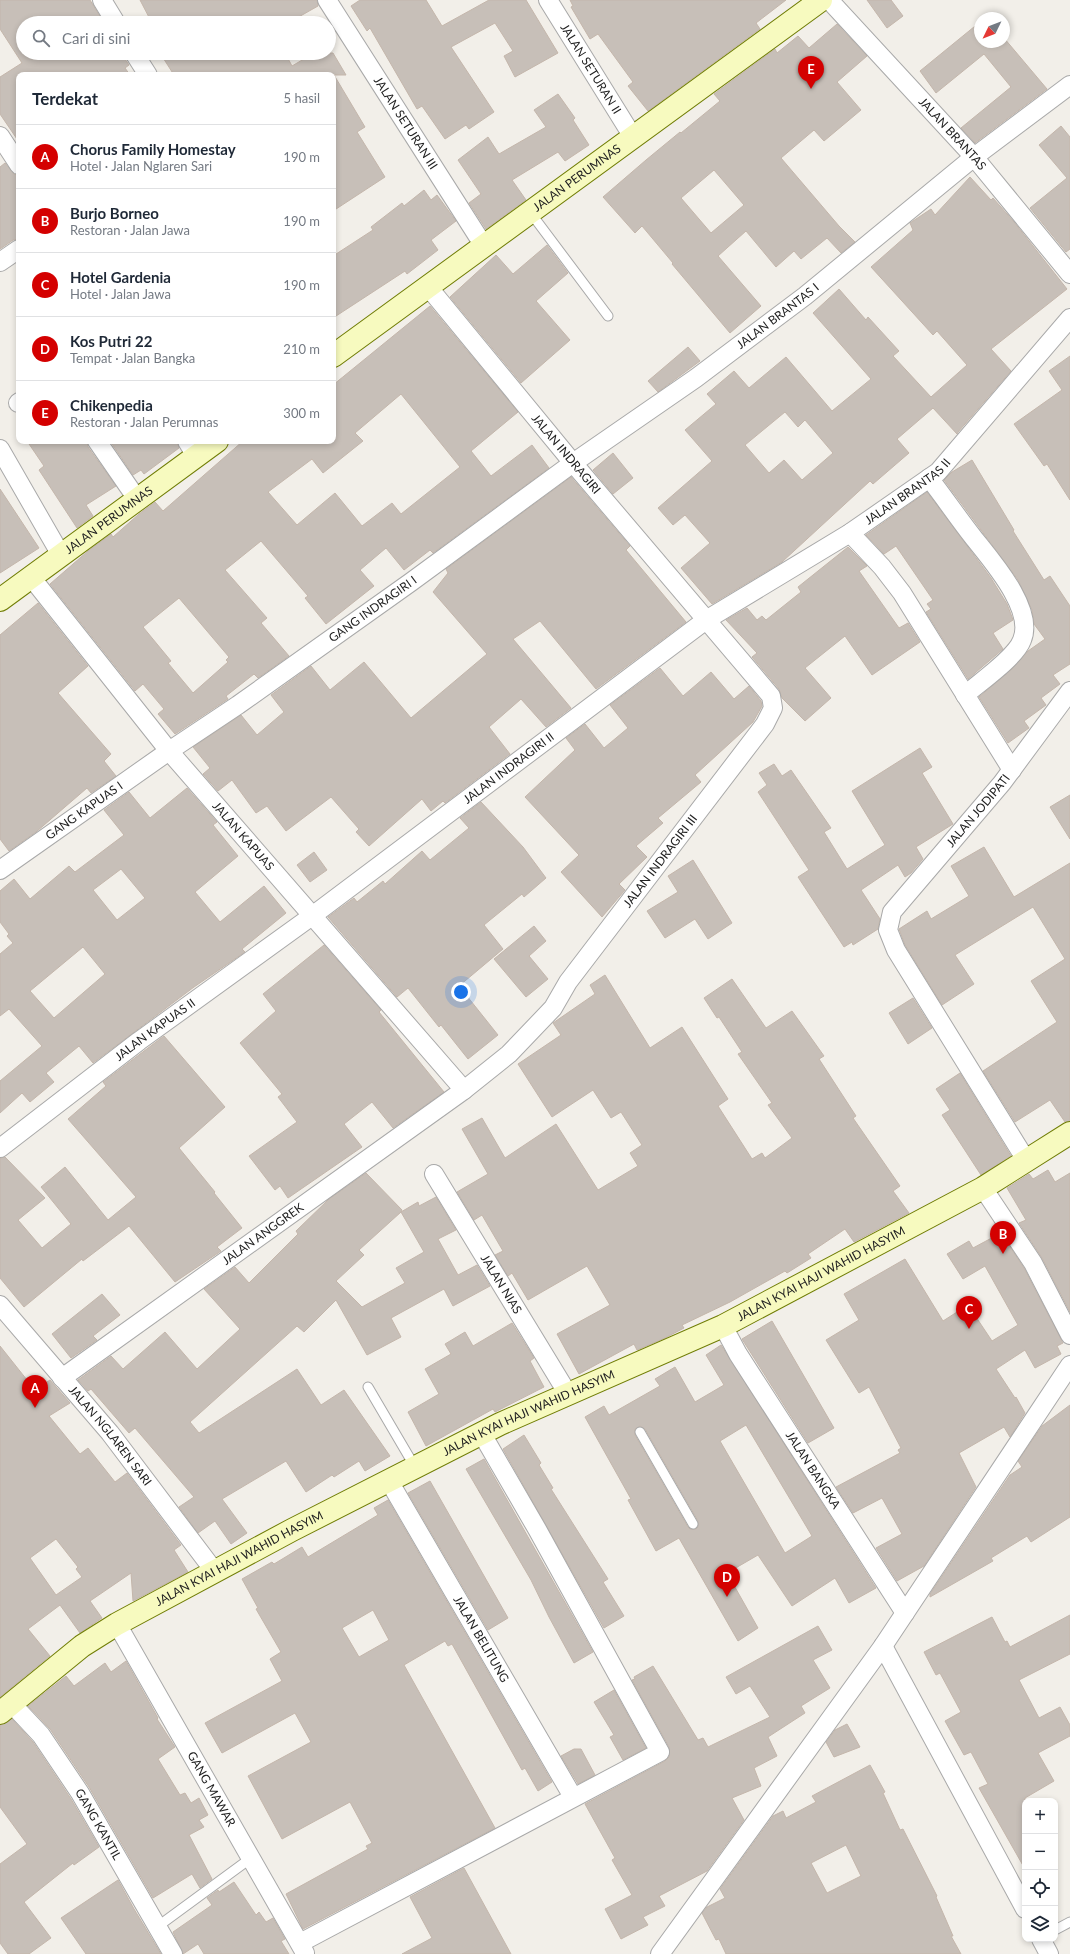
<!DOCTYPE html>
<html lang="id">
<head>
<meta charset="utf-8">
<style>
  body { margin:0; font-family:Lato,sans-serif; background:#f6f6f7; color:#1f2937 }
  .controls { position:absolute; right:12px; bottom:12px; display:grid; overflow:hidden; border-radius:8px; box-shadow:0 2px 6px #0003 }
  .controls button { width:36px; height:36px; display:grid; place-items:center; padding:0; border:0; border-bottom:1px solid #e0e1e3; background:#fff; color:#1f2937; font:20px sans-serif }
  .compass { position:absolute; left:974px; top:12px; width:36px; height:36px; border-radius:50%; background:#fff; box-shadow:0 2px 6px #0003; rotate:227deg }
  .you { position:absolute; left:461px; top:992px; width:14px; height:14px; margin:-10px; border:3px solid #fff; border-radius:50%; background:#1a73e8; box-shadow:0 0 0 6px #1a73e833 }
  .badge { display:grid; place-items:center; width:26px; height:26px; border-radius:50%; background:#d40000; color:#fff; font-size:13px; font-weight:700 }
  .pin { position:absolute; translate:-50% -33px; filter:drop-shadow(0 1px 2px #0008) }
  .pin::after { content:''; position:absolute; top:21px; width:14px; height:12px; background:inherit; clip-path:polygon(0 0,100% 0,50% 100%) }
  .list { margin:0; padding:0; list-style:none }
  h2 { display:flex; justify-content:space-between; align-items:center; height:52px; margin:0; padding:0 16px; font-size:17px }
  h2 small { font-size:13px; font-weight:400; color:#747a83 }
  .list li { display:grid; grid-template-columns:26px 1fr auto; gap:12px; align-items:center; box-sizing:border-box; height:64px; padding:0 16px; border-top:1px solid #e0e1e3 }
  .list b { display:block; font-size:15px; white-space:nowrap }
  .list p { margin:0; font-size:13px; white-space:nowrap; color:#747a83 }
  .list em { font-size:13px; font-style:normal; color:#747a83 }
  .icon { flex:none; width:22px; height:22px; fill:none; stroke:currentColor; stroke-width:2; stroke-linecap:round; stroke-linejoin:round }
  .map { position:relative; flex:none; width:1070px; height:1954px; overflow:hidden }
  .search { position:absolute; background:#fff; box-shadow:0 2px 6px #0003; left:16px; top:16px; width:320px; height:44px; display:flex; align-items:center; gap:10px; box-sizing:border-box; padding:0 14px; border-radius:22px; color:#747a83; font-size:15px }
  .panel { position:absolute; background:#fff; box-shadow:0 2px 6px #0003; left:16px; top:72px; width:320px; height:372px; border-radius:8px }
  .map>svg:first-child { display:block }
  .building { fill:#c7bfb8; stroke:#c4b6ab; fill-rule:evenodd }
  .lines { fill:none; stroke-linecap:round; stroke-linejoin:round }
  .lane-casing { stroke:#a9a9a9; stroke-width:11 }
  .street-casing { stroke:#a9a9a9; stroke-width:20 }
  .secondary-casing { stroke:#707d05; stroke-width:24 }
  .lane { stroke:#fff; stroke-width:9 }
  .street { stroke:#fff; stroke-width:18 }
  .secondary { stroke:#f7fabf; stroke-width:22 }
  .labels { text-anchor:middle; stroke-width:3; stroke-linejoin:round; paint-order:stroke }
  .street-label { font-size:12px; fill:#222; stroke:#fff }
</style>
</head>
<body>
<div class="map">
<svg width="1070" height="1954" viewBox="0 0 1070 1954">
  <rect width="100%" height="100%" fill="#f2efe9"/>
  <g class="building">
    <path d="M0 0H90L104 23H23V53H121L129 65 125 68 130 75H19V142L0 114V77L22 63 0 29Z"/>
    <path d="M140 0H317L318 6 288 23H152Z"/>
    <path d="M360 0H426L442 26 489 0H526L558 53 515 77 504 56 513 51 495 23 451 47 494 112 469 129 466 125 445 139 422 106 417 109 370 28 367 31 351 6Z"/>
    <path d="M570 0H786L756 23 760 29 648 111 628 86 633 82 598 34 590 39 571 7 573 6Z"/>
    <path d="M867 0H891L903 16 887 28Z"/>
    <path d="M980 22V42H1004V38L1047 89 975 143 961 128 1011 87 984 54 936 93 920 71Z"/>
    <path d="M837 24 867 56 837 82 861 110 824 141 814 130 781 158 839 226 855 242 841 253 827 238 801 259 794 251 776 267 746 231 718 256 761 306 730 333 672 264 673 263 642 226 635 233 603 197 646 160 680 132 681 133 720 101 714 94 775 49 777 53 798 36 809 48ZM714 170 744 205 711 233 681 198Z"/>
    <path d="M160 53H285L292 66 314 53H333L346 75H334L365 127 357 132 385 177 333 211V75H174Z"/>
    <path d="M558 94 575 118 573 120 589 145 565 161 558 152 512 180 526 200 486 229 469 203 481 194 458 160 488 137 499 154 546 127 534 110Z"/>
    <path d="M1061 126 1070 137V249L1066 252 1030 208 1067 178 1039 145Z"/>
    <path d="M5 163 14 174 19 175V239L13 240 0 249V167Z"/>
    <path d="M970 177 991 200 993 198 1014 222 1067 289 991 349 1011 371 958 432 957 434 933 408 897 439 909 453 873 484 870 481 782 562 712 604 681 568 710 543 685 515 673 525 658 508 712 461 685 430 716 404 707 394 734 371 749 388 786 357 832 411 871 379 813 313 839 289 866 320 868 317 899 351 893 356 931 397 967 365 937 331 933 335 871 267 913 230 910 223 931 209 935 215ZM785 412 798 427 805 420 833 453 802 480 784 460 769 473 745 445Z"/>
    <path d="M424 190 431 200 437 195 456 221 431 240 438 250 407 274 405 271 333 318V256L373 230 371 227 402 203 404 206Z"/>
    <path d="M547 245 568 273 536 301 570 340 521 383 450 297 496 255 513 274Z"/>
    <path d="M430 306 518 412 471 451 491 476 532 445 549 468 433 553 430 550 404 570 386 548 360 570 374 586 326 624 305 598 308 596 261 541 225 570 267 618 261 623 289 656 258 678 254 674 226 696 228 699 175 734 158 714 164 709 143 684 135 691 50 584 88 551 111 534 113 537 139 514 155 502 163 511 243 441H333V385ZM401 394 460 467 401 514 392 503 362 526 335 493 297 525 268 492 312 459 323 473 363 441 355 433ZM179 598 229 657 226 660 228 662 193 693 168 663 171 661 143 627Z"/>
    <path d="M688 347 700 361 658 392 648 381Z"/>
    <path d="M1070 356V500L1047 464 1044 466 1014 424 1062 390 1049 371Z"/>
    <path d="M27 441H87L88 447 116 486 86 505 93 516 77 528 39 470 44 466Z"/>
    <path d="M110 441H177L179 448 144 474 141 470 133 475Z"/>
    <path d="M613 453 633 478 613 494 593 470Z"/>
    <path d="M972 460 1014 530 1013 531 1044 580 1050 576 1070 606V664L1053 675 1060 684 1041 698 1046 705 1024 721 1029 728 1008 743 979 697 1012 669 1028 651 1045 639 1034 624 1032 610 1018 580 944 480 952 472Z"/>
    <path d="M571 477 630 546 626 550 686 622 596 689 540 621 513 639 571 708 546 727 521 699 489 727 510 754 445 803 443 801 431 811 422 799 369 846 356 832 359 829 331 797 286 831 267 806 256 813 232 780 218 791 203 774 210 768 193 747 241 715 257 735 284 712 271 695 311 666 330 690 364 662 411 718 487 654 433 592 448 573 446 569Z"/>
    <path d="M0 489 39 548 0 573Z"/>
    <path d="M927 492 991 578 1007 604 1012 617 1013 620 993 633 1003 649 968 679 926 612 931 609 927 604 933 600 896 546 884 554 866 535Z"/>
    <path d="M848 547 867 566 859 571 899 628 908 623 920 642 872 675 845 636 805 668 831 698 805 721 782 698 779 689 752 657 757 653 726 620 747 608 757 620 762 616 766 620 801 592 798 587Z"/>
    <path d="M38 603 88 666 58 693 111 754 104 761 116 776 91 793 87 788 36 832 9 851 0 839V635Z"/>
    <path d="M660 668 683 696 711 672 734 699 749 686 761 701 762 706 753 722 695 775 701 782 658 818 663 823 636 846 647 857 619 884 625 890 602 917 561 872 579 855 525 797 575 750 566 738 585 724 604 748 628 728 610 705Z"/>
    <path d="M920 748 932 767 922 773 953 824 916 847 923 859 911 873 905 877 898 865 861 890 880 919 878 929 853 945 852 942 844 947 798 877 809 870 758 792 767 785 759 773 774 764 782 776 791 770 831 828 824 832 847 869 885 845 852 791Z"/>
    <path d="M187 788 217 822 213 825 238 856 195 892 220 922 264 886 286 913 242 949 245 952 194 987 93 1063 79 1046 46 1073 54 1082 30 1102 22 1093 0 1113V1081L42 1046 9 1009 0 1016V954L13 943 7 936 9 934 0 922V891L14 879 30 899 69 866 75 872 124 835 104 810 129 792 150 818ZM121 869 145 898 117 920 93 890ZM83 947 105 974 54 1018 30 991Z"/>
    <path d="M1070 795V839L1050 807Z"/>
    <path d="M481 802 523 847 546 878 524 897 522 894 484 925 503 949 459 986 498 1035 468 1059 441 1025 439 1027 408 988 397 997 328 917 354 898 357 902 383 881 385 884 422 851 430 860 469 828 460 818Z"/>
    <path d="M984 847 1014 897 1070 863V1121L1065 1122 1050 1100 1015 1122 983 1071 1057 1022 1031 981 1065 959 1033 907 955 955 974 984 942 1005 905 945 899 929 927 911 931 919 969 896 951 866Z"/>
    <path d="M314 852 327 870 310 882 297 865Z"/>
    <path d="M693 860 732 923 708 939 695 919 665 938 647 911 678 892 668 876Z"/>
    <path d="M534 926 546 941 529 956 548 979 526 997 494 959Z"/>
    <path d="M324 945 381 1010 379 1012 444 1092 393 1128 372 1102 344 1124 362 1147 288 1198 280 1186 275 1190 249 1156 297 1122 278 1097 282 1094 240 1043 276 1011 263 994Z"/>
    <path d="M605 975 650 1048 682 1027 728 1099 718 1106 752 1159 762 1153 765 1158 792 1138 768 1105 772 1103 738 1054 742 1052 719 1017 717 1018 704 998 732 979 766 1028 792 1011 824 1056 819 1059 856 1116 853 1118 900 1186 893 1191 909 1213 854 1242 845 1229 808 1254 811 1258 787 1273 785 1271 730 1302 682 1325 684 1328 665 1338 637 1350 634 1344 579 1374 557 1334 610 1305 587 1266 528 1300 512 1273 508 1276 495 1255 503 1251 482 1215 474 1220 457 1192 488 1174 462 1129 482 1118 505 1158 556 1124 598 1190 638 1166 630 1153 642 1145 621 1112 611 1118 593 1090 552 1117 518 1064 561 1035 553 1023 595 994 590 985Z"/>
    <path d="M913 998 932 1028 908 1044 889 1013Z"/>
    <path d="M164 1036 225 1107 179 1148 215 1192 214 1193 242 1228 217 1247 221 1251 175 1282 129 1226 83 1261 82 1259 24 1307 0 1278V1158L5 1157 45 1198 18 1220 42 1248 71 1224 41 1187 65 1167 108 1220 136 1197 68 1119 106 1086 103 1082Z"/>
    <path d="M960 1073 1011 1156 981 1175 942 1115 950 1110 936 1089Z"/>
    <path d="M1048 1170 1055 1182 1070 1173V1312L1042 1258 1019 1223 1026 1220 1007 1188 1029 1174 1033 1179Z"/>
    <path d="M366 1173 402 1210 401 1212 418 1202 419 1206 436 1197 456 1230 438 1239 458 1275 477 1265 490 1286 453 1306 444 1289 391 1318 401 1337 367 1355 336 1300 304 1332 297 1326 190 1422 199 1433 297 1369 321 1405 344 1390 390 1456 365 1471 359 1461 334 1477 332 1475 306 1492 286 1461 222 1499 247 1533 231 1544 215 1521 198 1533 179 1507 194 1497 135 1428 129 1433 91 1389 88 1391 78 1380 111 1356 123 1369 165 1332 197 1369 240 1329 204 1289 235 1267 249 1283 298 1234 296 1231 329 1199ZM401 1212 424 1252 396 1268 405 1283 362 1307 336 1281 364 1255 359 1250Z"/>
    <path d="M1001 1233 1024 1268 1063 1343 1057 1346 1061 1354 1035 1368 1025 1350 996 1369 1015 1398 1016 1397 1025 1413 1010 1437 1004 1427 959 1453 976 1487 924 1566 897 1581 876 1548 902 1534 882 1498 853 1513 836 1487 900 1453 898 1450 901 1448 869 1387 859 1393 826 1340 859 1320 844 1294 905 1259 943 1321 968 1305 992 1341 1018 1325 985 1266 963 1279 947 1254 969 1241 973 1248Z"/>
    <path d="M102 1294 120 1315 93 1336 97 1340 71 1358 52 1334Z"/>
    <path d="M772 1321 834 1428 808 1443 742 1339Z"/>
    <path d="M512 1323 534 1358 530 1361 544 1387 495 1412 493 1409 426 1446 408 1412 439 1394 425 1369 451 1354 445 1344 465 1332 473 1346Z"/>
    <path d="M721 1345 876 1588 849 1603 835 1578 792 1606 758 1555 727 1573 758 1628 738 1641 679 1538 656 1551 628 1500 631 1499 585 1417 604 1406 609 1415 660 1386 655 1379 675 1367 695 1402 724 1385 706 1355ZM746 1425 812 1536 785 1553 720 1441ZM640 1426 645 1429 698 1521V1527L696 1529H690L688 1527 635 1435V1429Z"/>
    <path d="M0 1346 35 1390 50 1380 70 1403 49 1416 80 1454 88 1448 115 1482 127 1473 181 1545 174 1550 188 1572 133 1601 131 1573 90 1601 102 1618 80 1633 60 1605 28 1629 50 1656 0 1697ZM56 1539 78 1567 76 1569 82 1577 56 1595 30 1558Z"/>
    <path d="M1070 1405V1517L1031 1542 1027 1536 991 1558 993 1561 930 1597V1594L1010 1475 1022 1467 1018 1461 1042 1426Z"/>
    <path d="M524 1435 541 1463 539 1465 553 1488 551 1489 608 1579 603 1582 624 1616 604 1628 503 1449Z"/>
    <path d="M484 1459 593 1652 574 1663 549 1617 531 1580 466 1469Z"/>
    <path d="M430 1481 508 1618 488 1630 408 1493Z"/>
    <path d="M388 1500 552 1782 538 1791 525 1768 522 1770 452 1644 448 1646 445 1641 404 1665 495 1828 303 1929 286 1894 368 1849 366 1846 372 1843 350 1802 282 1839 248 1776 311 1742 295 1713 222 1753 205 1723 282 1681 270 1659 281 1652 256 1609 258 1608 242 1579 272 1562 274 1564 302 1547 308 1557 378 1515 374 1508ZM373 1610 389 1640 359 1657 342 1628Z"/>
    <path d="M1070 1615V1654L1019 1680 1039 1718 1060 1707 1070 1725V1736L1038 1753 1054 1781 1025 1798V1869L979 1788 988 1784 971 1752 964 1755 945 1721 961 1712 940 1673 936 1675 924 1652 992 1617 1005 1642 1007 1641 1010 1647Z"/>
    <path d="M818 1626 832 1650 813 1660 830 1688 801 1706 805 1713 768 1737 777 1756 754 1768 761 1786 732 1798 744 1820 707 1871 659 1896 665 1906 643 1917 648 1925 621 1939 605 1909 632 1895 612 1860 615 1858 585 1804 665 1761 669 1757V1747L632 1680 635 1679 634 1677 653 1666 698 1740 703 1738 708 1747 770 1717 750 1686 736 1694 726 1677Z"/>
    <path d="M126 1661 158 1718 157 1719 175 1747 158 1759 180 1795 185 1793 191 1803 199 1798 208 1815 199 1820 204 1827 189 1835 212 1879 200 1888 192 1874 153 1898 89 1787 50 1729 28 1706 66 1676 74 1686 105 1663 111 1672Z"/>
    <path d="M614 1690 646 1748 623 1760 610 1737 614 1735 594 1702Z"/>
    <path d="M12 1719 33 1742 71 1799 99 1847 74 1865 73 1863 24 1902 51 1938 29 1954H8L0 1943V1864L27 1844 0 1807V1725Z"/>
    <path d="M847 1724 860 1747 834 1757 826 1742 835 1730Z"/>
    <path d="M574 1749H581L595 1775 578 1784 561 1756Z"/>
    <path d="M870 1765 885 1792 883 1793 900 1830 903 1829 937 1896 936 1897 953 1936H951L961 1954H726L719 1939 716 1940 702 1913 707 1907 725 1898 720 1889 773 1816 783 1811 786 1818 816 1802 812 1796ZM846 1845 861 1876 827 1893 811 1863Z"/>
    <path d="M464 1868 511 1954H402L432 1938 410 1897Z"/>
    <path d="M118 1880 134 1909 161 1954H86L61 1918Z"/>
    <path d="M234 1882 256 1915 259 1912 266 1922 273 1918 285 1939 281 1941 289 1954H204L198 1944 183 1954 173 1932 212 1905 207 1898 218 1890 219 1892Z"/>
  </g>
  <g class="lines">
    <defs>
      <g id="lane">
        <path d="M530 212 608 316"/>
        <path d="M368 1387 415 1467"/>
        <path d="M640 1432 693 1524"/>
        <path d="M157 1927 251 1858"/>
        <path d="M1055 1930 1070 1922"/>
      </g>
      <g id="street">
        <path d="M102 0 116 23"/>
        <path id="s1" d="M327 0 484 246"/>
        <path id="s2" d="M548 0 633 137"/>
        <path id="s3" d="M829 0 974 157 1070 274"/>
        <path d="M134 53 148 75"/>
        <path d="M0 136 19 165"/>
        <path d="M0 262 19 249"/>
        <path d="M18 403 19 402"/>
        <path d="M97 441 137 499"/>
        <path d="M187 441 196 456"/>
        <path d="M0 449 61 555"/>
        <path d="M929 478C944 497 958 518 973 537 991 560 1035 609 1022 640 1016 657 980 682 965 695"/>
        <path d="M850 533 882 567 902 593 1012 770"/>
        <path id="s4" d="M31 577 169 751 464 1090"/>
        <path id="s5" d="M0 870 169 751 238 705 411 582 573 463 696 378 805 296 974 157 1070 85"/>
        <path id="s6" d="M0 1148 139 1041 312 916 706 620 850 533 938 472 1070 318"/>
        <path id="s7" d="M1026 1160 896 950 888 930 892 912 1002 783 1070 691"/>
        <path id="s8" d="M434 1174 568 1394"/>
        <path d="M983 1188 1033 1263 1070 1335"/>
        <path id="s9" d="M0 1305 110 1433 215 1572"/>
        <path id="s10" d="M723 1326 738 1354 905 1613"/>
        <path id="s11" d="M62 1378 464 1090 509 1054 553 1008 568 982 765 724 773 708 771 696 573 463 434 294 426 288"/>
        <path id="s12" d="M389 1481 573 1797"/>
        <path id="s13" d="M117 1624 305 1953"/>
        <path d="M883 1646 1025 1909"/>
        <path id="s14" d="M11 1703 41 1735 80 1793 173 1954"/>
        <path d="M1041 1939 1049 1954"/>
        <path d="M300 1943 660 1752 537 1529 482 1434"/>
        <path d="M660 1954 883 1646 1070 1365"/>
      </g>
      <g id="secondary">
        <path id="s15" d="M333 356 821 0"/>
        <path id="s16" d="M0 600 217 441"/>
        <path id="s17" d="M0 1713 82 1646 117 1624 292 1530 500 1424 723 1326 983 1188 1070 1133"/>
      </g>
    </defs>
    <use href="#lane" class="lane-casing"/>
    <use href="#street" class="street-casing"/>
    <use href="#secondary" class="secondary-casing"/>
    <use href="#lane" class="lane"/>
    <use href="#street" class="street"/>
    <use href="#secondary" class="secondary"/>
  </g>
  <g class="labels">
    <g class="street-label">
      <text dy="4" stroke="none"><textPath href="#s2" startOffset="81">JALAN SETURAN II</textPath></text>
      <text dy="4" stroke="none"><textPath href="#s1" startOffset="146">JALAN SETURAN III</textPath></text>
      <text dy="4" stroke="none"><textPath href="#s3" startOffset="182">JALAN BRANTAS</textPath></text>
      <text dy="4" stroke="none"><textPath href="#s15" startOffset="302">JALAN PERUMNAS</textPath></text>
      <text dy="4" stroke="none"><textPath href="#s5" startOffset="955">JALAN BRANTAS I</textPath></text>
      <text transform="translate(566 454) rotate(50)" y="4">JALAN INDRAGIRI</text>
      <text dy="4" stroke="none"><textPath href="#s6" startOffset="1121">JALAN BRANTAS II</textPath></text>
      <text dy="4" stroke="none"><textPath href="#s16" startOffset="135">JALAN PERUMNAS</textPath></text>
      <text dy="4" stroke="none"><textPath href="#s5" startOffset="455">GANG INDRAGIRI I</textPath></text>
      <text dy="4" stroke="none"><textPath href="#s6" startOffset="635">JALAN INDRAGIRI II</textPath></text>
      <text dy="4" stroke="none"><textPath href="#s5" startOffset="103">GANG KAPUAS I</textPath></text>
      <text dy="4" stroke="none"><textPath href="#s7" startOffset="420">JALAN JODIPATI</textPath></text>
      <text dy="4" stroke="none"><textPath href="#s4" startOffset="335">JALAN KAPUAS</textPath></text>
      <text dy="4" stroke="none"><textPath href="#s11" startOffset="798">JALAN INDRAGIRI III</textPath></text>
      <text dy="4" stroke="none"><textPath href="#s6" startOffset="195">JALAN KAPUAS II</textPath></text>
      <text dy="4" stroke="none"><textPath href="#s11" startOffset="247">JALAN ANGGREK</textPath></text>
      <text dy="4" stroke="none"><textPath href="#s17" startOffset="934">JALAN KYAI HAJI WAHID HASYIM</textPath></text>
      <text dy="4" stroke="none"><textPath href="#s8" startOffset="129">JALAN NIAS</textPath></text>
      <text dy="4" stroke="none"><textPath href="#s17" startOffset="610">JALAN KYAI HAJI WAHID HASYIM</textPath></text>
      <text dy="4" stroke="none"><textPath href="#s9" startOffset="171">JALAN NGLAREN SARI</textPath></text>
      <text dy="4" stroke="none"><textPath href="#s10" startOffset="170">JALAN BANGKA</textPath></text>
      <text dy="4" stroke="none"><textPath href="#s17" startOffset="286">JALAN KYAI HAJI WAHID HASYIM</textPath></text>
      <text dy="4" stroke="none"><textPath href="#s12" startOffset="183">JALAN BELITUNG</textPath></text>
      <text dy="4" stroke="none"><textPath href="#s13" startOffset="190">GANG MAWAR</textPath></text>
      <text dy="4" stroke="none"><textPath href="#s14" startOffset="150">GANG KANTIL</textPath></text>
    </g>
  </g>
</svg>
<div class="controls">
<button>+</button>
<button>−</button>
<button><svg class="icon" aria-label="locate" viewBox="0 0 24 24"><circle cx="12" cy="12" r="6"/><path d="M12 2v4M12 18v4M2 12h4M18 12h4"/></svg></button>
<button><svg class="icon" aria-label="layers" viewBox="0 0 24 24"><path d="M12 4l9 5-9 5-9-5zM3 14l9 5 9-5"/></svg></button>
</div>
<svg class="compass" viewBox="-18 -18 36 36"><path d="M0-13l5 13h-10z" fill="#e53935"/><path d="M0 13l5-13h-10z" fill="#747a83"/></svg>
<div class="you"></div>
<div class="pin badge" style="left:35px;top:1408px">A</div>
<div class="pin badge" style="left:1003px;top:1254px">B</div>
<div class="pin badge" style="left:969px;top:1329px">C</div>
<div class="pin badge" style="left:727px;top:1597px">D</div>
<div class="pin badge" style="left:811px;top:89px">E</div>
<div class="search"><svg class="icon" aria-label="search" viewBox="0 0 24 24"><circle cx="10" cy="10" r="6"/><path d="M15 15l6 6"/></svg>Cari di sini</div>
<section class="panel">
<h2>Terdekat<small>5 hasil</small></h2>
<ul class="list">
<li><span class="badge">A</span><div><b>Chorus Family Homestay</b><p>Hotel · Jalan Nglaren Sari</p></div><em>190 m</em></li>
<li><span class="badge">B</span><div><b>Burjo Borneo</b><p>Restoran · Jalan Jawa</p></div><em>190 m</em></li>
<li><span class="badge">C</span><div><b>Hotel Gardenia</b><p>Hotel · Jalan Jawa</p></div><em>190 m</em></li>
<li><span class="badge">D</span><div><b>Kos Putri 22</b><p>Tempat · Jalan Bangka</p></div><em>210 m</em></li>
<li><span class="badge">E</span><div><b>Chikenpedia</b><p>Restoran · Jalan Perumnas</p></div><em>300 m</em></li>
</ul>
</section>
</div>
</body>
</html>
